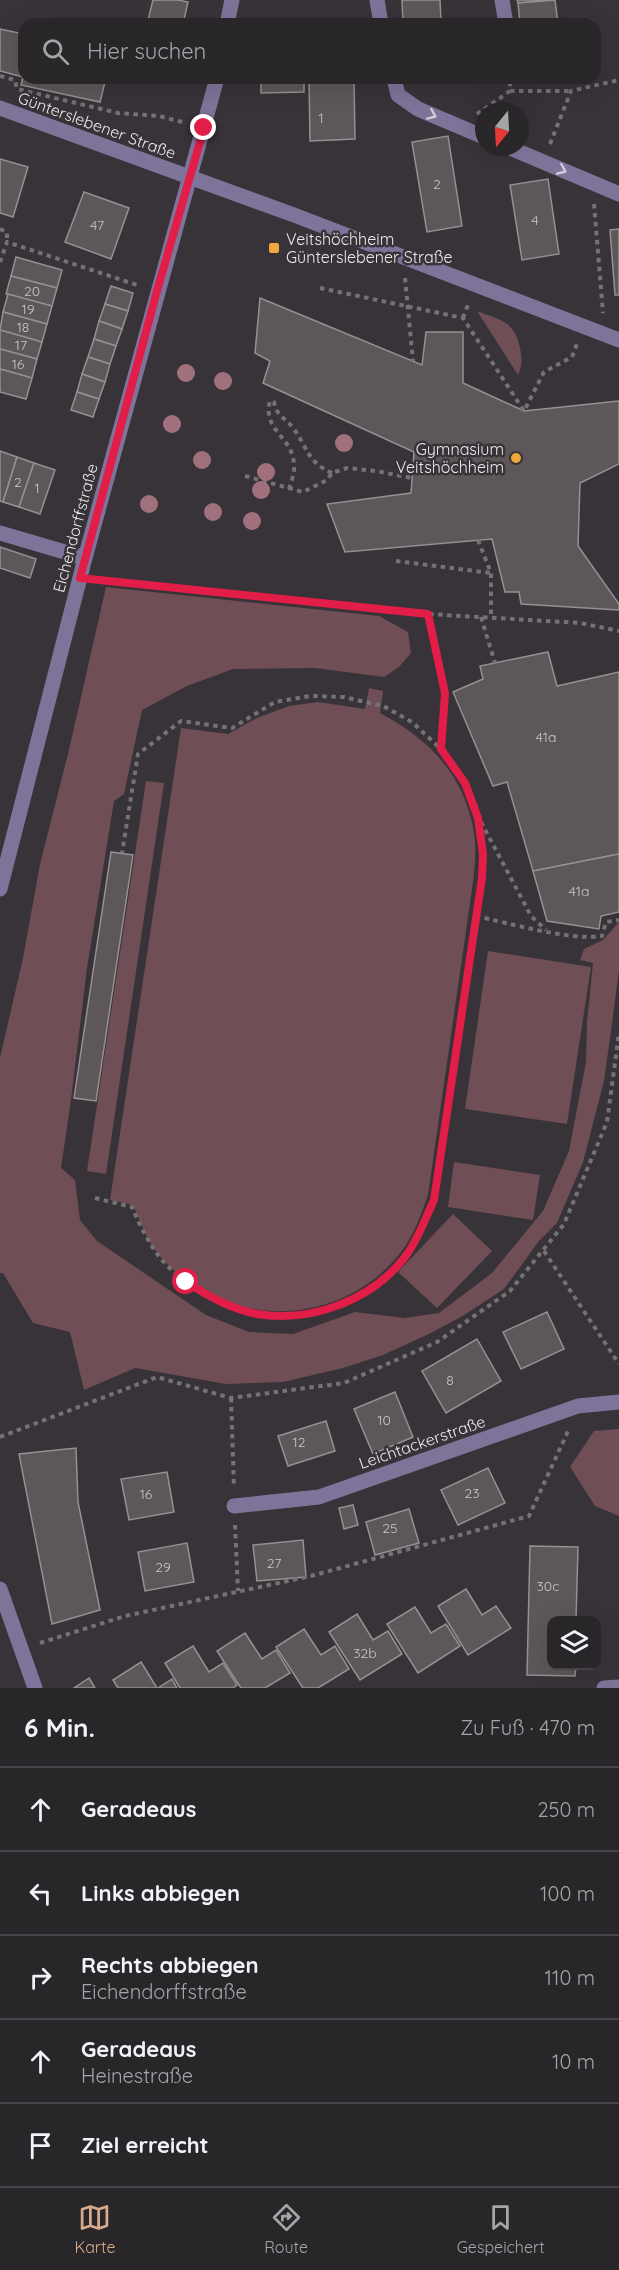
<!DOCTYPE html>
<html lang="de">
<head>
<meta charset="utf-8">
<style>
  body { margin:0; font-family:Quicksand,sans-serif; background:#312e32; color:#f1f3f6 }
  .controls { position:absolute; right:18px; bottom:18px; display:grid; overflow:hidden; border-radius:12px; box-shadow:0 6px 24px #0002 }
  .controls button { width:54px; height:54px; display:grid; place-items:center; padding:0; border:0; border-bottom:2px solid #454347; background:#29262a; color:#f1f3f6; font:30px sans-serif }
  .compass { position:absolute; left:475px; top:102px; width:54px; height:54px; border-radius:50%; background:#29262a; box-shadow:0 6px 24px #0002; rotate:198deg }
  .stop { position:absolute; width:18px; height:18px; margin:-14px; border:4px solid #e11d48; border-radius:50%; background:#fff }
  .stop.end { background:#e11d48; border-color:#fff; box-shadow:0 2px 6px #0008 }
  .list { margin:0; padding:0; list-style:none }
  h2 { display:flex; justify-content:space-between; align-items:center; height:78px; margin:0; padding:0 24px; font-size:26px }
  h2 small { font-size:20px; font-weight:400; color:#a5a5a8 }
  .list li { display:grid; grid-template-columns:39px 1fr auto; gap:18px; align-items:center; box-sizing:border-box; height:84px; padding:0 24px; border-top:2px solid #454347 }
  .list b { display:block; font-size:22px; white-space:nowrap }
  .list p { margin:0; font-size:20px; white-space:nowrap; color:#a5a5a8 }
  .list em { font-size:20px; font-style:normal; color:#a5a5a8 }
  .icon { flex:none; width:33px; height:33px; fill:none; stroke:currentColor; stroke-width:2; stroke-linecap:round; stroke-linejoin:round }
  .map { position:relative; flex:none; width:619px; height:1688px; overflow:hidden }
  .search { position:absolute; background:#29262a; box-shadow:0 6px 24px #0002; left:18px; right:18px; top:18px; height:66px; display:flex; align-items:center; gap:15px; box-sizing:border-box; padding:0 21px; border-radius:18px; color:#a5a5a8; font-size:22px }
  .sheet { height:498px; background:#29262a }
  nav { display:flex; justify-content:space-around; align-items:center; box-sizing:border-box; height:84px; border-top:2px solid #454347; background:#29262a; font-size:16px; color:#a5a5a8 }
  nav a { display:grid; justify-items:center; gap:3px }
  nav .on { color:#d6ab8b }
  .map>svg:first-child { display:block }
  .green { fill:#704e55 }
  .building { fill:#5d575a; stroke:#968f93; stroke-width:1.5 }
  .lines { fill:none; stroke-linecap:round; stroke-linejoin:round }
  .path { stroke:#757276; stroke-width:4; stroke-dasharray:4.5 4.5; stroke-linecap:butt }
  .minor { stroke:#7e749a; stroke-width:15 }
  .tree { fill:#a0717d }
  .oneway { stroke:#d0ccd8 }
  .route { stroke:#e11d48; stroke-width:8 }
  .poi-dot { fill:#efa73e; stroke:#373338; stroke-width:2 }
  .labels { text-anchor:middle; stroke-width:5; stroke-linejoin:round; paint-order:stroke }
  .number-label { font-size:14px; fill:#c8c4c8 }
  .street-label { font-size:16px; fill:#ebe9ec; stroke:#373338 }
  .poi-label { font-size:16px; fill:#ebe9ec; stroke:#373338; text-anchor:start }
</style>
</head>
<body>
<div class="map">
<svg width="619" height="1688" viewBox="0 0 619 1688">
  <rect width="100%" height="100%" fill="#373338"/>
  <g class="green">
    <path d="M477 311C500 320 514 320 520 348 522 359 523 364 518 375Z"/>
    <path d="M106 587 379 616 408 632 411 653 399 667 384 677 315 668 233 669 187 686 142 710 124 794 114 801 87 968 71 1100 61 1168 75 1180 80 1220 97 1241 206 1315 249 1332 293 1334 355 1312 404 1318 439 1313 492 1273 543 1211 569 1151 586 1062 587 1022 593 963 580 960 584 949 603 940 619 922V970L611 1031 604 1081 583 1162 557 1223 539 1241 504 1289 461 1317 429 1334 383 1355 343 1368 283 1382 226 1384 135 1368 84 1390 70 1332 33 1323 3 1273H0V1058L23 958 40 864 68 754Z"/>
    <path d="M369 688 383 691 380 713C427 738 462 772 473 827 477 845 475 865 473 882L428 1195C421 1214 414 1236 401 1252 340 1331 221 1330 158 1254 147 1241 140 1220 133 1205L110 1200 181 728 228 734 257 718 289 706 318 702 365 709Z"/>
    <path d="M146 781 164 783 106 1174 87 1171Z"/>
    <path d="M488 951 591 967 567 1124 465 1109Z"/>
    <path d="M454 1162 540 1175 533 1220 448 1207Z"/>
    <path d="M453 1214 492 1251 437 1308 398 1272Z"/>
    <path d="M619 1429V1516L595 1506 570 1467 594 1431Z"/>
  </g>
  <g class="building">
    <path d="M153 0H178L188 2 183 24H147Z"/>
    <path d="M402 0H440L441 22 403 23Z"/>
    <path d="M517 0H555L518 3Z"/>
    <path d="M555 0 558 24H520L518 3Z"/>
    <path d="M446 22V24H408V23Z"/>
    <path d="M0 29 24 34 23 77 0 71Z"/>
    <path d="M24 73V78H106L100 102 21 85Z"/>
    <path d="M261 78H304V92L261 93Z"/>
    <path d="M354 79 355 139 310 141 309 80Z"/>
    <path d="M448 136 462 226 427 232 412 142Z"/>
    <path d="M0 159 28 167 13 217 0 213Z"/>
    <path d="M548 179 559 254 522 260 510 185Z"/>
    <path d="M84 192 129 208 111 259 65 242Z"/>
    <path d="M619 229V295H615L610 230Z"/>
    <path d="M16 257 62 270 57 288 11 276Z"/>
    <path d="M11 276 57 288 52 306 6 294Z"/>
    <path d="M111 286 133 293 128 311 105 304Z"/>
    <path d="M8 294 52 306 47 324 3 312Z"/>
    <path d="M260 298 422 365 426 332H463V383L524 411 619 401V464L580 483 578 546 619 604V610L521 604 519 592H505L492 539 345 552 327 504 411 493 414 452 263 383 270 361 255 353Z"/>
    <path d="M105 304 128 311 122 329 99 321Z"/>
    <path d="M3 312 47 324 42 342 0 330Z"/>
    <path d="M99 321 122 329 116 346 94 339Z"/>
    <path d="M0 330 42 342 37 359 0 349Z"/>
    <path d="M94 339 116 346 110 364 88 357Z"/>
    <path d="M0 349 37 359 32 378 0 369Z"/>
    <path d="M88 357 110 364 105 382 82 374Z"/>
    <path d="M0 369 32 378 26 399 0 392Z"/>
    <path d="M82 374 105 382 99 399 77 392Z"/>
    <path d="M77 392 99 399 93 417 71 410Z"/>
    <path d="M0 451 17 457 3 502 0 501Z"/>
    <path d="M17 457 34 463 19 507 3 502Z"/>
    <path d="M34 463 55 470 40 514 19 507Z"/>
    <path d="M0 547 36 559 30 578 0 568Z"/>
    <path d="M548 652 557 686 619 672V854L533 871 507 782 493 786 453 692 483 679 480 666Z"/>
    <path d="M111 852 133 855 96 1101 74 1098Z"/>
    <path d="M619 854V912L601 916 599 929 547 921 533 871Z"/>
    <path d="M547 1312 564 1349 521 1369 503 1332Z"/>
    <path d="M477 1339 501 1381 446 1413 422 1371Z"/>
    <path d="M395 1392 413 1437 373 1454 354 1409Z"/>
    <path d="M326 1421 335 1451 288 1466 278 1436Z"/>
    <path d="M76 1448 78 1502 100 1610 52 1624 19 1454Z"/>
    <path d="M488 1468 505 1503 458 1525 441 1490Z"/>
    <path d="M167 1472 174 1512 129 1520 121 1479Z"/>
    <path d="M353 1505 358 1525 344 1529 339 1508Z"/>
    <path d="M409 1509 419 1543 375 1555 366 1522Z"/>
    <path d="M303 1540 306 1577 257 1581 253 1545Z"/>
    <path d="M187 1543 194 1582 145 1591 138 1552Z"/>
    <path d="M530 1546 578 1547 576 1620H552V1666H576L575 1676 527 1675Z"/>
    <path d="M466 1589 482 1615 496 1606 511 1628 468 1655 438 1606Z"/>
    <path d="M415 1607 431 1633 446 1624 460 1646 418 1673 387 1624Z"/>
    <path d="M357 1614 373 1640 388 1631 402 1654 360 1680 329 1632Z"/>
    <path d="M304 1629 321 1655 335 1646 349 1669 318 1688H303L276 1647Z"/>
    <path d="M245 1633 262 1659 276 1650 290 1673 265 1688H241L217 1651Z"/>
    <path d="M193 1646 209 1672 223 1663 237 1685 233 1688H180L165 1663Z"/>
    <path d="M141 1662 157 1688H118L113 1680Z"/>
    <path d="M89 1678 95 1688H74Z"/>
    <path d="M172 1679 177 1688H158Z"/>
  </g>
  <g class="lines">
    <g class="path">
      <path d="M0 76 15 80 17 89 118 113 159 116 186 123"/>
      <path d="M510 91H571"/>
      <path d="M477 114 510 91V78"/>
      <path d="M550 144 571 91 619 80"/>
      <path d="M594 204 603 313"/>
      <path d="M0 229 7 232V242"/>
      <path d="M0 262 7 242 140 286"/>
      <path d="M405 278 413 361"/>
      <path d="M320 288 463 318 524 411 544 372 572 357 577 344"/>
      <path d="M463 318 469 302"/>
      <path d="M245 476 303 492 327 480 332 473 347 468 376 471 412 478"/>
      <path d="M289 489C291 482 295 473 294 465 293 436 262 431 270 401L274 402C276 416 286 418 293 428 308 448 307 462 332 473"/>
      <path d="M478 540 491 573V618"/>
      <path d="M396 561 491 573"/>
      <path d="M98 579 428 614 580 623 619 631"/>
      <path d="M428 614 445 693 441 748"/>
      <path d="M481 617 495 663"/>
      <path d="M481 822 531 916 546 930"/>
      <path d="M476 916C508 923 571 941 602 936L606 922 619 920"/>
      <path d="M95 1198 132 1207C138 1222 146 1237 155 1251 184 1292 241 1318 290 1316 307 1316 324 1310 339 1305 364 1295 389 1279 405 1257 418 1240 425 1219 433 1200L482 878 483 854 478 818 465 783 441 749 412 722 383 706 344 697 310 696 275 702 232 728 181 721 138 754 122 853"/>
      <path d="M544 1251 619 1364"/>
      <path d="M231 1398 234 1488"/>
      <path d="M0 1437 157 1377 231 1398 344 1383 437 1342 510 1291 564 1224 607 1122 619 1033"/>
      <path d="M235 1525 238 1591"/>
      <path d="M40 1643 125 1616 311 1576 529 1516 569 1429"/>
    </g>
    <g class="minor">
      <path d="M377 0 381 24"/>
      <path d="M502 0 506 24"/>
      <path d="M227 24 232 0"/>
      <path d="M394 78 398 95 418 109 484 137"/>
      <path d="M0 108 294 215 619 340"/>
      <path d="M508 147 619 194"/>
      <path d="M0 533 85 558"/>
      <path d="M0 889 85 558 217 78"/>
      <path d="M234 1506 319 1497 578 1406 619 1402"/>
      <path d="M0 1589 35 1688"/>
      <path d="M604 1688 619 1687"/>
    </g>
  </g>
  <g class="tree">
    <circle cx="186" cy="373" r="9"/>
    <circle cx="223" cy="381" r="9"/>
    <circle cx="172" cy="424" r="9"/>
    <circle cx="344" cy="443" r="9"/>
    <circle cx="202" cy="460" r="9"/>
    <circle cx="266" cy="472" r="9"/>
    <circle cx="261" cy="490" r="9"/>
    <circle cx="149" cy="504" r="9"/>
    <circle cx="213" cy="512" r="9"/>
    <circle cx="252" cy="521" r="9"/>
  </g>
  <defs><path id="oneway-chevron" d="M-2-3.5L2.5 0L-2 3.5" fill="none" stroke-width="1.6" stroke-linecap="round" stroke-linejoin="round" transform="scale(1.5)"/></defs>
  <g class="oneway">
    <use href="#oneway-chevron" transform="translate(432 115) rotate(23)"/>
    <use href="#oneway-chevron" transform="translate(562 170) rotate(23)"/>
  </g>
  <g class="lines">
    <path class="route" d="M186 1282C208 1296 231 1309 257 1314 310 1323 371 1301 405 1257 418 1240 425 1219 434 1200L482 878 483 854 478 818 465 783 441 749 445 693 428 614 80 578 157 291 204 128"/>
  </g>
  <g class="poi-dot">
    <rect x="268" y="242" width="12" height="12" rx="3"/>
    <circle cx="516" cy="458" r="6"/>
  </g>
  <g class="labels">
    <g class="number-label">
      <text x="321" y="123">1</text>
      <text x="437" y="189">2</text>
      <text x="535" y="225">4</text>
      <text x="97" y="230">47</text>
      <text x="32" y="296">20</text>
      <text x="28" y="314">19</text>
      <text x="23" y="332">18</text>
      <text x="21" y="350">17</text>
      <text x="18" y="369">16</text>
      <text x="18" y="487">2</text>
      <text x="37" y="493">1</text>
      <text x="546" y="742">41a</text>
      <text x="579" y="896">41a</text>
      <text x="450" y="1385">8</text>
      <text x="384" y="1425">10</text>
      <text x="299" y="1447">12</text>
      <text x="472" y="1498">23</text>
      <text x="146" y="1499">16</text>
      <text x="390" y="1533">25</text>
      <text x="274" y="1568">27</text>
      <text x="163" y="1572">29</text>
      <text x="548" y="1591">30c</text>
      <text x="365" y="1658">32b</text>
    </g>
    <g class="street-label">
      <text transform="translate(97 125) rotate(20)" y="6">Günterslebener Straße</text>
      <text transform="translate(75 528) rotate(-75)" y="6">Eichendorffstraße</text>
      <text transform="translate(422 1442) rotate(-19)" y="6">Leichtackerstraße</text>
    </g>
    <g class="poi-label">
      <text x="286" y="245">Veitshöchheim<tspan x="286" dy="18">Günterslebener Straße</tspan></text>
      <text x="504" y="455" text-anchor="end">Gymnasium<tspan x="504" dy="18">Veitshöchheim</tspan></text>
    </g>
  </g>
</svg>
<div class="controls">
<button><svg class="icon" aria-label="layers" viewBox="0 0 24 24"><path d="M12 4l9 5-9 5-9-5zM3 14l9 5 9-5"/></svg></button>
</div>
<svg class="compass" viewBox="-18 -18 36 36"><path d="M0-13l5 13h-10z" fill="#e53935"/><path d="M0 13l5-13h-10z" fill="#a5a5a8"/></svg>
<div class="stop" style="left:186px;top:1282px"></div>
<div class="stop end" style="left:204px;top:128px"></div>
<div class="search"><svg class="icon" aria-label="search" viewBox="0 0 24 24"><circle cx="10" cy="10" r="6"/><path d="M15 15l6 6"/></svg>Hier suchen</div>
</div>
<section class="sheet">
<h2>6 Min.<small>Zu Fuß · 470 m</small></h2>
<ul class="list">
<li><svg class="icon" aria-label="ahead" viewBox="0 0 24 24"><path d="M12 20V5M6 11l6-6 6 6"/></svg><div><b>Geradeaus</b></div><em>250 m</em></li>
<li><svg class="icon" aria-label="left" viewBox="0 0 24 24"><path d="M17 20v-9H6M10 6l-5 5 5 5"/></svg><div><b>Links abbiegen</b></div><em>100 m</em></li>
<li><svg class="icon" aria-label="right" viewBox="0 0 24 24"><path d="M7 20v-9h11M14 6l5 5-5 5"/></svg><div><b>Rechts abbiegen</b><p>Eichendorffstraße</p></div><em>110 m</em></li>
<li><svg class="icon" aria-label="ahead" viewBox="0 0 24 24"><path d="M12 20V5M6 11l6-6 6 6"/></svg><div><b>Geradeaus</b><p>Heinestraße</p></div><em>10 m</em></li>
<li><svg class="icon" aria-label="arrive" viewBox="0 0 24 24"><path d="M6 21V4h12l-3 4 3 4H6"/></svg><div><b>Ziel erreicht</b></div></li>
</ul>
</section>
<nav>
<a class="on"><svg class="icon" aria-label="map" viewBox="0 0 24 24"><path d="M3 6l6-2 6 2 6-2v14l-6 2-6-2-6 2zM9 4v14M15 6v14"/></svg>Karte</a>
<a><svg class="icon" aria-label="directions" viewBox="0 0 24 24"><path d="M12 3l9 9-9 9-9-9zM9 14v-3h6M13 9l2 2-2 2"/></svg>Route</a>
<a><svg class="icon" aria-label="saved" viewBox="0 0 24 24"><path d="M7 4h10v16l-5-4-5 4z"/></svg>Gespeichert</a>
</nav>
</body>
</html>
